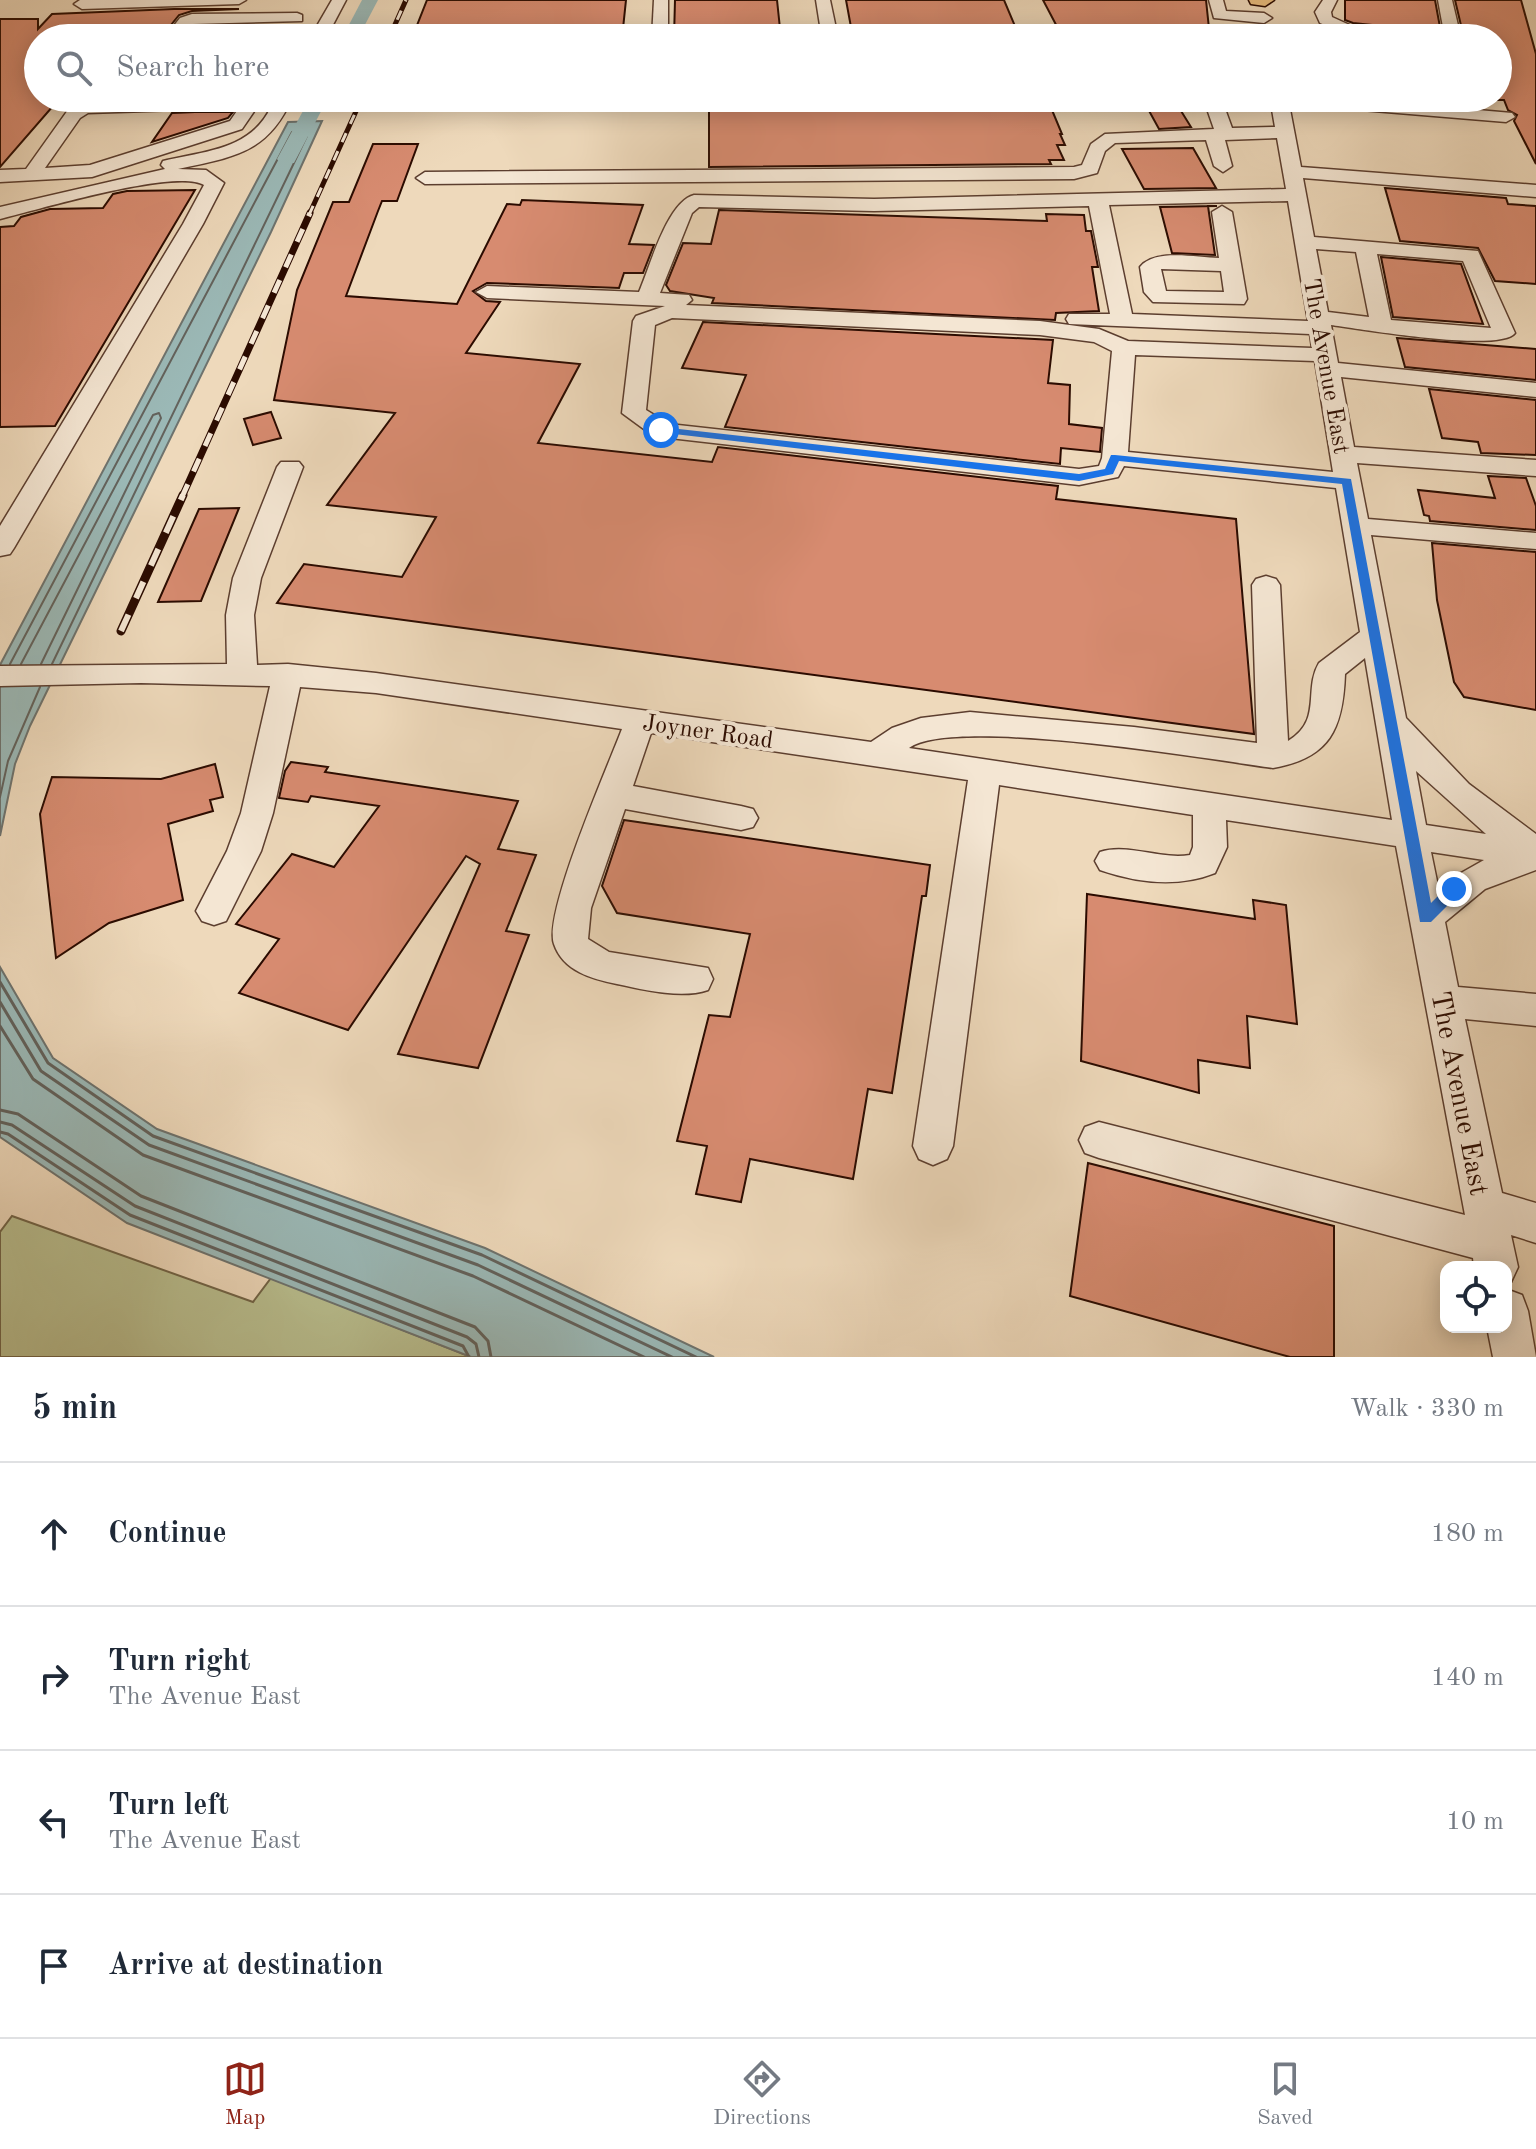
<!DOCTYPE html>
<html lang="en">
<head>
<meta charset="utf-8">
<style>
  body { margin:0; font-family:"Old Standard TT",serif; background:#f6f6f7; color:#1f2937 }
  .controls { position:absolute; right:24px; bottom:24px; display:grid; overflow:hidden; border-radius:16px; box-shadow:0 4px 20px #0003 }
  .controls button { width:72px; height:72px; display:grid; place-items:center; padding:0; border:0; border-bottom:2px solid #e0e1e3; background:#fff; color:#1f2937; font:40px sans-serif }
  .stop { position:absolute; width:24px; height:24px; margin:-18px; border:6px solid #1a73e8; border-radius:50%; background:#fff }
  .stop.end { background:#1a73e8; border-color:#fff; box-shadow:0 2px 8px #0008 }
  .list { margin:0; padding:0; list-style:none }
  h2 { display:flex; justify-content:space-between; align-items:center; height:104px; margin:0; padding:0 32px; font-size:34px }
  h2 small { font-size:26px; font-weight:400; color:#747a83 }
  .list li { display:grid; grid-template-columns:52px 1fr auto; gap:24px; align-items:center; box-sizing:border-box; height:144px; padding:0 32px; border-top:2px solid #e0e1e3 }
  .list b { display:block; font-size:30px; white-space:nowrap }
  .list p { margin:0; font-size:26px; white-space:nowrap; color:#747a83 }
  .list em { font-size:26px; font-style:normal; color:#747a83 }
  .icon { flex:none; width:44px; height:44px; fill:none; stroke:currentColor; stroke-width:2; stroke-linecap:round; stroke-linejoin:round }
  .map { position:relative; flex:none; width:1536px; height:1357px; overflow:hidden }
  .search { position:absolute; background:#fff; box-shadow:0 4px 20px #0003; left:24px; right:24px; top:24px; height:88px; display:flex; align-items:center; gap:20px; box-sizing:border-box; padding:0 28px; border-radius:44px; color:#747a83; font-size:30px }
  .sheet { height:680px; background:#fff }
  nav { display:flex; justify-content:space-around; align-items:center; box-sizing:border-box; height:112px; border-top:2px solid #e0e1e3; background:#fff; font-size:22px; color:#747a83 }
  nav a { display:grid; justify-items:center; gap:4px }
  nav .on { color:#8f2418 }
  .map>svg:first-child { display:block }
  .green { fill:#b9bf90; stroke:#726548; stroke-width:2 }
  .water { fill:#9bb9b7; stroke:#6e736e; stroke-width:2 }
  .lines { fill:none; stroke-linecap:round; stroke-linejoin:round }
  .shore-far1 { stroke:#63625c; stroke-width:2 }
  .shore { stroke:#63625c; stroke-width:3 }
  .canal { fill:#9bb9b7; fill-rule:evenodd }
  .building { fill:#d78b70; stroke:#2b0b00; stroke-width:2 }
  .minor-casing { stroke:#5c3e2f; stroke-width:3 }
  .major-casing { stroke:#2b0b00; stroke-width:3 }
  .minor { fill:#f4e6d3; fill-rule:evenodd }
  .major { fill:#e7bc7e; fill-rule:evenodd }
  .rail-far2-casing { stroke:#2b0b00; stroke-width:5 }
  .rail-far1-casing { stroke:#2b0b00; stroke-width:7 }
  .rail-casing { stroke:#2b0b00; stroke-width:9 }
  .rail-far2 { stroke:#f4e6d3; stroke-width:3; stroke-dasharray:10; stroke-linecap:butt }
  .rail-far1 { stroke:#f4e6d3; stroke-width:5; stroke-dasharray:14; stroke-linecap:butt }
  .rail { stroke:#f4e6d3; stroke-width:6; stroke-dasharray:18; stroke-linecap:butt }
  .route { fill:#1a73e8 }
  .labels { text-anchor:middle; stroke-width:8; stroke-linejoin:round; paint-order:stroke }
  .street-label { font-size:24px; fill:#2b0b00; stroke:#f4e6d3 }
  .near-street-label { font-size:28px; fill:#2b0b00; stroke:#f4e6d3 }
</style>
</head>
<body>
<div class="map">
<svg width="1536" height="1357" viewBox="0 0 1536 1357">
  <rect width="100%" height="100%" fill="#eed9bb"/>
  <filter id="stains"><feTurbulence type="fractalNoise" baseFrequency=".0025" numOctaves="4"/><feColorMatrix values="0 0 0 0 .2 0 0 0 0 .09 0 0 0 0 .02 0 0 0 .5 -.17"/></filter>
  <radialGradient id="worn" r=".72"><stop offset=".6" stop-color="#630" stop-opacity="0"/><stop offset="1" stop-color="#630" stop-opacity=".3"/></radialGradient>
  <path class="green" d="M12 1216 253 1302 271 1278 471 1357H0V1232Z"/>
  <g class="water">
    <path d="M322 121 271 232 30 726 15 764 0 836V665L288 122Z"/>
    <path d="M0 967 53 1058 157 1129 485 1248 714 1357H471L127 1223 0 1137Z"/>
  </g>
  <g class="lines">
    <g class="shore-far1">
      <path d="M10 664 292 132 305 130 307 136 52 664"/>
      <path d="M21 664 153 415 159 413 161 418 41 664"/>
      <path d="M0 797 8 761 40 687"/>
    </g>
    <g class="shore">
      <path d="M0 982 48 1063 153 1136 482 1255 696 1357"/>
      <path d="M0 1002 41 1071 149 1145 478 1265 672 1357"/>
      <path d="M0 1026 33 1079 143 1155 473 1276 644 1357"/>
      <path d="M0 1110 18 1114 141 1196 475 1327 488 1341 491 1357"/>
      <path d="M0 1122 12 1125 135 1206 467 1337 476 1344 479 1357"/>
      <path d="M0 1132 8 1134 130 1215 463 1346 469 1357"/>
    </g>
    <g class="canal">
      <path d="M362 0H378L358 38H342Z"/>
      <path d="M310 98H328L294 163H280L277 159Z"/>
    </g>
  </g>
  <g class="building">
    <path d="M427 0H626L622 38H412Z"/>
    <path d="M675 0H777L781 38H674Z"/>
    <path d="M846 0H1004L1020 38H853Z"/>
    <path d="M1043 0H1206L1210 38H1063Z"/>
    <path d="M1345 0H1435L1442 38H1414V33L1392 31 1391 27 1353 23 1345 20Z"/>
    <path d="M1455 0H1521L1536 54V164L1514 121 1517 115 1508 110 1504 100H1498V38H1464Z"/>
    <path d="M174 9H239L192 11 179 15 167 30 173 38H38V98H60L0 167V19H38V29L52 14Z"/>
    <path d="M258 25 250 38H183L194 27Z"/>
    <path d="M709 98H1047L1062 134H1060L1065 145H1057L1064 160H1049L1051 164 709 167Z"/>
    <path d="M1142 98H1173L1191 127 1159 129Z"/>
    <path d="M195 112H233L228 118 152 142 172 113Z"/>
    <path d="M373 144H418L397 201H382L378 211 346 296 457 304 507 204 520 205 522 200 643 205 629 244 654 245 643 273H624L619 288 487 283 473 291 486 301 500 302 466 353 580 364 538 443 712 462 718 447 1058 486 1056 499 1236 519 1254 734 277 603 304 564 402 577 436 517 327 505 395 413 274 400 297 290 333 202H349Z"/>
    <path d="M1193 148 1216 188 1144 189 1122 149Z"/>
    <path d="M1385 188 1506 198 1508 204 1536 206V284L1495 281 1478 248 1400 241Z"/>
    <path d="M195 190 55 426 0 427V227L14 226 21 217 50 209 103 208 113 194 127 191Z"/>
    <path d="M1208 206 1215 255 1172 253 1160 207 1217 206Z"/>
    <path d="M719 210 1047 221 1046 214 1084 215 1086 231H1091L1098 267H1092L1099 311 1056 313 1055 320 712 303 714 298 670 291 666 285 683 243 711 244Z"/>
    <path d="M1381 257 1461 264 1483 324 1393 317Z"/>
    <path d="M703 322 1053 340 1048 383 1070 385 1069 424 1102 428 1100 452 1061 448 1060 464 725 427 746 375 682 368Z"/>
    <path d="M1397 338 1536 349V380L1405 367Z"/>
    <path d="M1429 389 1536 400V455L1481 453 1478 442 1442 438Z"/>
    <path d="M271 412 281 438 253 445 244 419Z"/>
    <path d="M1488 476 1526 478 1536 506V530L1430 521 1429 516 1424 515 1418 490 1495 498Z"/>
    <path d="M239 508 201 601 158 602 199 509Z"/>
    <path d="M1432 543 1536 552V710L1464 697 1454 682 1437 600Z"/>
    <path d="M291 762 328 767 325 772 518 801 498 849 536 855 506 931 529 935 478 1068 398 1054 480 864 466 856 348 1030 239 993 279 939 236 924 292 854 334 867 379 806 311 796 308 802 279 798 285 771Z"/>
    <path d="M215 764 223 797 210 800 213 811 168 824 183 900 109 923 56 958 40 814 52 777 161 779Z"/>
    <path d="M624 820 930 865 926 896H922L892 1093 868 1089 853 1179 750 1159 741 1202 696 1194 707 1146 677 1141 709 1015 730 1017 750 934 617 913 602 886Z"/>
    <path d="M1087 894 1255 919 1253 900 1286 905 1297 1024 1247 1016 1250 1068 1198 1060 1199 1093 1081 1061Z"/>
    <path d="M1088 1163 1334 1226V1357H1290L1070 1296Z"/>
  </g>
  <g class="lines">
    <defs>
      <g id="minor">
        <path d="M80 0H246L239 4 82 9 74 4Z"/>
        <path d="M332 0H346L326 38H310Z"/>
        <path d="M654 0H668V38H652Z"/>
        <path d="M816 0H830L838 38H822Z"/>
        <path d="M1209 0H1223L1226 11 1264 13 1272 18 1264 23 1214 18Z"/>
        <path d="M1323 0H1337L1331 12 1332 17 1378 38H1356L1320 23 1315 12Z"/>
        <path d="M1438 0H1452L1461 38H1445Z"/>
        <path d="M297 13 302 15V21L193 24 183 35 177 37 169 32 180 18 192 14Z"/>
        <path d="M221 98H292C268 154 232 157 178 169L206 170 224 183 203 224 14 548 10 554 0 556V526L183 224 204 185C176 168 37 210 0 219V207L165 169 161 165 163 161C204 151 251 150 271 107H257L242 129 92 177 0 182V170L26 169 68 110 78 104ZM239 108 230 121 90 165 45 168 80 118 88 113Z"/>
        <path d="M1211 98H1229L1224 106 1232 128 1275 127 1270 98H1341L1512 113 1515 117 1506 122 1289 104 1301 167 1536 185V197L1303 178 1314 237 1478 251 1515 333C1500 353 1360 329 1331 325L1338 363 1536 383V397L1341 377 1354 447 1536 460V476L1357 463 1368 519 1536 533V549L1371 535 1406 718 1469 784 1536 834V870L1485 889 1445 922 1458 987 1536 994V1026L1465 1019 1502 1193 1536 1203V1243L1511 1235 1518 1267 1511 1282 1506 1284V1267H1474L1473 1258 1099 1158 1085 1153 1079 1140 1085 1127 1099 1122 1465 1215 1396 846 1226 820 1227 847 1215 873C1177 888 1138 883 1100 870L1095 861 1100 852C1128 843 1160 860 1190 855L1193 847V815L999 785 953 1146 947 1159 933 1165 919 1159 913 1146 968 780 651 733 633 786 741 806 753 809 758 818 753 827 741 830 625 809 591 908 588 939 609 952 708 968 713 979 708 990C682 999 644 990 617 984 592 979 563 971 554 944 543 914 608 766 622 729L376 693 300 687 273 813 261 851 226 921 214 925 202 921 196 911 227 851 241 813 270 686 141 683 0 686V666L227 664 226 615 233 578 277 467 281 462H299L303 467 261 578 254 615 257 665 288 664 376 673 871 742 892 728 921 718 970 712 1134 727 1257 743 1252 585 1256 579 1266 576 1276 579 1280 585 1288 741C1323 720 1303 690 1319 663L1360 632 1336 488 1124 466 1118 477 1079 485 661 437 652 435 622 413 633 321 636 316 665 306 487 298 476 292 487 286 639 292C650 267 667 202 694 195L874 199 1286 189 1277 138 1225 140 1232 166 1223 172 1214 166 1206 140 1115 143 1105 151 1097 173 1074 179 425 184 416 178 425 172 1074 167 1082 165 1091 144 1105 134 1214 129 1206 106ZM1288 201 1308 321 1132 314 1109 205ZM1089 206 1110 314H1069L1066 319 1069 324 1310 334 1312 348 1128 341 1099 329 1040 321 686 305 692 300 689 295 660 293 692 213 699 207 874 211ZM1316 249 1356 252 1369 317 1328 312ZM1377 254 1463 261 1491 328 1391 320ZM672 318 1040 335 1094 342 1112 351 1102 458 1099 466 1079 469 669 424 646 410 655 325ZM1135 355 1315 361 1333 472 1128 452ZM1365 658 1392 820 909 748C953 716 1208 759 1273 768 1330 758 1343 729 1345 674ZM1416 771 1486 834 1426 825ZM1431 852 1484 860 1438 886Z"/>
        <path d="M1222 206 1232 212 1247 299 1244 304 1153 302 1144 292 1140 267C1155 248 1197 258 1219 258L1212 212ZM1161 269 1221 271 1224 292 1166 291Z"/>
        <path d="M1506 1289 1522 1295 1528 1311 1536 1357H1493L1487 1327H1506Z"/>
      </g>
      <path id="major" d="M1249 0H1274L1265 6 1251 4Z"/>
    </defs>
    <use href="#minor" class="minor-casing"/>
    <use href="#major" class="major-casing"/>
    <use href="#minor" class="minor"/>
    <use href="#major" class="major"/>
    <defs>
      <g id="rail-far2">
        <path d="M389 38 406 0"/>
        <path d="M309 215 362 98"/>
      </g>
      <path id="rail-far1" d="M182 497 310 213"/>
      <path id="rail" d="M121 631 183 495"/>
    </defs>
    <use href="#rail-far2" class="rail-far2-casing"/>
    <use href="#rail-far1" class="rail-far1-casing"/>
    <use href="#rail" class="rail-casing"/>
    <use href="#rail-far2" class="rail-far2"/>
    <use href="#rail-far1" class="rail-far1"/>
    <use href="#rail" class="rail"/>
  </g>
  <path class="route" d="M661 427 1079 474 1105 469 1111 455H1115L1351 479 1431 903 1449 885H1460V893L1431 922H1420L1342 484 1119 461 1113 474 1079 481 657 432 656 430Z"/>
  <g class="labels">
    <g class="street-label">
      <text transform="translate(1327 366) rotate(80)" y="8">The Avenue East</text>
      <text transform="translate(708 731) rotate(8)" y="8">Joyner Road</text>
    </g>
    <g class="near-street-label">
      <text transform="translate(1461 1093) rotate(79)" y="10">The Avenue East</text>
    </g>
  </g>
  <rect width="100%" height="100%" filter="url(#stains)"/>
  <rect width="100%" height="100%" fill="url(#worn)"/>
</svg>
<div class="controls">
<button><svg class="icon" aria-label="locate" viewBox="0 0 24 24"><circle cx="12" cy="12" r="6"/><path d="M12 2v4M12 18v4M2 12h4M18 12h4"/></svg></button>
</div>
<div class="stop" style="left:661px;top:430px"></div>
<div class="stop end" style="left:1454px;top:889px"></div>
<div class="search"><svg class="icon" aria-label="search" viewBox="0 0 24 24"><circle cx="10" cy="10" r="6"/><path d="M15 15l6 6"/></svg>Search here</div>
</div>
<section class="sheet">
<h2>5 min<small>Walk · 330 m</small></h2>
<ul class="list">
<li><svg class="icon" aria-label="ahead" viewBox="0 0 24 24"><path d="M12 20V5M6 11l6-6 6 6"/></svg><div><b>Continue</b></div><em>180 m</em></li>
<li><svg class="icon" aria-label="right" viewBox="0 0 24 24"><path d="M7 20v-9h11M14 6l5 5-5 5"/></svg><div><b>Turn right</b><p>The Avenue East</p></div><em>140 m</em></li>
<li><svg class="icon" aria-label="left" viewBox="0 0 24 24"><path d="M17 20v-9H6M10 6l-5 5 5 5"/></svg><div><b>Turn left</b><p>The Avenue East</p></div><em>10 m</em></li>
<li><svg class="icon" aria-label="arrive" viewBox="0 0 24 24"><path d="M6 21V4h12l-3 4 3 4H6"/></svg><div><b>Arrive at destination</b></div></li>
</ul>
</section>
<nav>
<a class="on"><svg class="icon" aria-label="map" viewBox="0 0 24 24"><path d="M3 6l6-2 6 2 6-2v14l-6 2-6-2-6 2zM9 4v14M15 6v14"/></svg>Map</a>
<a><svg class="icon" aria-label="directions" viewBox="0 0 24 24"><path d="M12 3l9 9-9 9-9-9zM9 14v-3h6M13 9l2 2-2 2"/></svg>Directions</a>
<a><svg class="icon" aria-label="saved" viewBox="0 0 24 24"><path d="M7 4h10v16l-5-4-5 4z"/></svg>Saved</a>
</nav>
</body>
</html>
